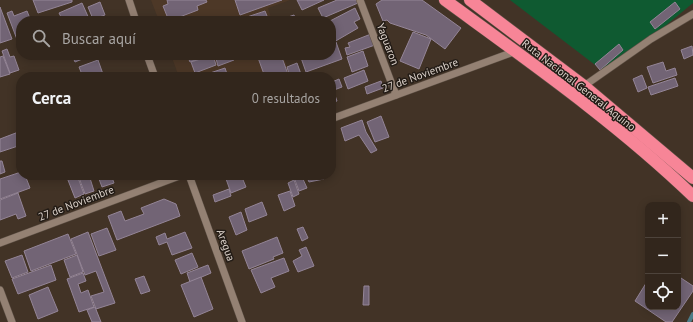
<!DOCTYPE html>
<html lang="es">
<head>
<meta charset="utf-8">
<style>
  body { margin:0; font-family:"PT Sans",sans-serif; background:#3d3229; color:#f1f3f6 }
  .controls { position:absolute; right:12px; bottom:12px; display:grid; overflow:hidden; border-radius:8px; box-shadow:0 2px 10px #0003 }
  .controls button { width:36px; height:36px; display:grid; place-items:center; padding:0; border:0; border-bottom:1px solid #4d433b; background:#32261c; color:#f1f3f6; font:20px sans-serif }
  .list { margin:0; padding:0; list-style:none }
  h2 { display:flex; justify-content:space-between; align-items:center; height:52px; margin:0; padding:0 16px; font-size:17px }
  h2 small { font-size:13px; font-weight:400; color:#a8a5a3 }
  .icon { flex:none; width:22px; height:22px; fill:none; stroke:currentColor; stroke-width:2; stroke-linecap:round; stroke-linejoin:round }
  .map { position:relative; flex:none; width:693px; height:322px; overflow:hidden }
  .search { position:absolute; background:#32261c; box-shadow:0 2px 10px #0003; left:16px; top:16px; width:320px; height:44px; display:flex; align-items:center; gap:10px; box-sizing:border-box; padding:0 14px; border-radius:16px; color:#a8a5a3; font-size:15px }
  .panel { position:absolute; background:#32261c; box-shadow:0 2px 10px #0003; left:16px; top:72px; width:320px; height:108px; border-radius:16px }
  .map>svg:first-child { display:block }
  .built { fill:#4d3827 }
  .green { fill:#0f5a31 }
  .lines { fill:none; stroke-linecap:round; stroke-linejoin:round }
  .stream { stroke:#4c7c88; stroke-width:4 }
  .building { fill:#726475; stroke:#948597 }
  .minor-casing { stroke:#5e5146; stroke-width:8 }
  .highway-casing { stroke:#5e5146; stroke-width:13 }
  .minor { stroke:#948173; stroke-width:7 }
  .highway { stroke:#f78597; stroke-width:12 }
  .labels { text-anchor:middle; stroke-width:3; stroke-linejoin:round; paint-order:stroke }
  .street-label { font-size:11px; fill:#dbd1c9; stroke:#231c16 }
</style>
</head>
<body>
<div class="map">
<svg width="693" height="322" viewBox="0 0 693 322">
  <rect width="100%" height="100%" fill="#423326"/>
  <g class="built">
    <path d="M151 0H290L268 8 272 21H159Z"/>
    <path d="M171 55H283L291 77H179Z"/>
  </g>
  <path class="green" d="M510 0H693V3L607 74Z"/>
  <g class="lines">
    <path class="stream" d="M689 322 693 314"/>
  </g>
  <g class="building">
    <path d="M33 0H72V2L38 13Z"/>
    <path d="M167 0H206L207 2 197 6 198 10 169 21 163 6 168 4Z"/>
    <path d="M235 0H282L240 15Z"/>
    <path d="M297 0H324L302 10Z"/>
    <path d="M337 0H356L358 3 323 18 318 8Z"/>
    <path d="M382 0H422L461 28 445 49 426 35 390 23 387 20 383 21 376 4Z"/>
    <path d="M100 2 105 15 93 19 88 7Z"/>
    <path d="M675 2 680 9 655 29 650 22Z"/>
    <path d="M82 3 90 21H63L59 13Z"/>
    <path d="M0 7 12 39 0 43Z"/>
    <path d="M355 8 360 19 354 22 358 28 334 42 331 36 330 21Z"/>
    <path d="M12 11 14 16 27 11 31 21H21V41L18 42 7 13Z"/>
    <path d="M265 11 269 21H236L244 18Z"/>
    <path d="M294 15 296 20 286 21 285 18Z"/>
    <path d="M413 32 431 39 419 69 400 61Z"/>
    <path d="M371 34 375 45 347 55 345 48 350 47 348 43Z"/>
    <path d="M336 42 342 59 306 72 300 55H331V44Z"/>
    <path d="M619 44 623 50 600 70 595 64Z"/>
    <path d="M692 46 693 55 684 59 681 50Z"/>
    <path d="M7 49 10 57 14 56 19 70 10 73 2 51Z"/>
    <path d="M363 51 368 66 352 72 347 57Z"/>
    <path d="M72 55H92L75 62Z"/>
    <path d="M187 55H209L190 62Z"/>
    <path d="M213 55 216 65 195 73 191 62Z"/>
    <path d="M215 55H232L234 60 218 66Z"/>
    <path d="M257 55H281L289 77H265Z"/>
    <path d="M3 56 10 74 0 77V57Z"/>
    <path d="M98 60 104 77H83L79 67Z"/>
    <path d="M663 62 666 71 675 68 677 75 653 83 647 67Z"/>
    <path d="M297 63 302 77H290L287 67Z"/>
    <path d="M225 68 228 77H205L204 75Z"/>
    <path d="M364 70 368 81 348 89 344 78Z"/>
    <path d="M642 75 647 88 638 92 633 79Z"/>
    <path d="M675 78 678 86 651 95 648 87Z"/>
    <path d="M339 79 342 87 334 90 332 82Z"/>
    <path d="M381 81 383 88 367 94 365 87Z"/>
    <path d="M331 84 337 101 331 103Z"/>
    <path d="M381 116 389 137 375 142 367 122Z"/>
    <path d="M362 120 366 132 377 150 371 153 359 135 345 141 341 128Z"/>
    <path d="M21 131V145L0 152V139Z"/>
    <path d="M0 161H2L5 172 0 174Z"/>
    <path d="M21 172V175H25L30 188 0 199V179Z"/>
    <path d="M66 175H77L84 194 75 198Z"/>
    <path d="M78 175H89L94 191 85 194Z"/>
    <path d="M106 175H111L114 183 102 187 99 179 106 176Z"/>
    <path d="M227 175H241L246 187 231 193 225 176Z"/>
    <path d="M306 175H322L324 179 309 182Z"/>
    <path d="M302 177 307 188 299 191 295 180Z"/>
    <path d="M294 180 299 194 293 197 288 183Z"/>
    <path d="M229 189 231 196 215 202 213 195Z"/>
    <path d="M290 191 295 206 284 211 278 195Z"/>
    <path d="M18 193 26 216 18 219 16 214 0 220V200Z"/>
    <path d="M164 199 176 204 180 216 117 240 108 216 121 211 125 221 144 214 141 208Z"/>
    <path d="M262 202 267 215 249 222 245 209Z"/>
    <path d="M241 212 247 230 236 235 229 217Z"/>
    <path d="M303 227 308 238 302 241 297 229Z"/>
    <path d="M107 228 116 250 99 256 91 234Z"/>
    <path d="M88 232 115 303 96 309 91 296 104 292 96 271 85 275 71 239Z"/>
    <path d="M185 232 192 248 172 255 167 242 159 245 156 237 165 233 167 239Z"/>
    <path d="M68 234 76 254 31 271 24 251Z"/>
    <path d="M277 237 283 253 273 257 274 259 249 269 242 251Z"/>
    <path d="M306 247 314 266 298 272 293 261 302 256 299 250Z"/>
    <path d="M192 253 198 267 181 274 175 260Z"/>
    <path d="M22 255 28 272 12 278 5 261Z"/>
    <path d="M77 255 83 272 70 277 64 260Z"/>
    <path d="M284 258 289 271 271 278 275 287 261 293 251 270Z"/>
    <path d="M51 265 56 280 18 294 12 279Z"/>
    <path d="M208 265 211 273 190 282 187 273Z"/>
    <path d="M83 273 86 281 78 284 81 293 88 290 94 307 79 312 67 279Z"/>
    <path d="M144 276 150 291 141 294 135 279Z"/>
    <path d="M678 276 693 286V291L672 322H666L635 301 648 280V307H678Z"/>
    <path d="M201 277 213 309 194 317 181 285Z"/>
    <path d="M364 286H369V305H363Z"/>
    <path d="M48 287 58 311 38 319 29 295Z"/>
    <path d="M95 307 101 322H92L87 310Z"/>
  </g>
  <g class="lines">
    <defs>
      <g id="minor">
        <path d="M129 0 136 21"/>
        <path d="M360 0 396 95"/>
        <path d="M147 55 155 77"/>
        <path d="M584 86 651 39 693 14"/>
        <path d="M331 119 516 51"/>
        <path d="M189 175 242 322"/>
        <path d="M0 243 182 175"/>
        <path d="M0 290 12 322"/>
      </g>
      <g id="highway">
        <path d="M445 0C530 62 617 123 693 196"/>
        <path d="M470 0 584 86 693 178"/>
      </g>
    </defs>
    <use href="#minor" class="minor-casing"/>
    <use href="#highway" class="highway-casing"/>
    <use href="#minor" class="minor"/>
    <use href="#highway" class="highway"/>
  </g>
  <g class="labels">
    <g class="street-label">
      <text transform="translate(388 44) rotate(69)" y="4">Yaguaron</text>
      <text transform="translate(420 75) rotate(-20)" y="4">27 de Noviembre</text>
      <text transform="translate(579 85) rotate(38)" y="4">Ruta Nacional General Aquino</text>
      <text transform="translate(76 203) rotate(-21)" y="4">27 de Noviembre</text>
      <text transform="translate(226 245) rotate(70)" y="4">Aregua</text>
    </g>
  </g>
</svg>
<div class="controls">
<button>+</button>
<button>−</button>
<button><svg class="icon" aria-label="locate" viewBox="0 0 24 24"><circle cx="12" cy="12" r="6"/><path d="M12 2v4M12 18v4M2 12h4M18 12h4"/></svg></button>
</div>
<div class="search"><svg class="icon" aria-label="search" viewBox="0 0 24 24"><circle cx="10" cy="10" r="6"/><path d="M15 15l6 6"/></svg>Buscar aquí</div>
<section class="panel">
<h2>Cerca<small>0 resultados</small></h2>
<ul class="list">
</ul>
</section>
</div>
</body>
</html>
